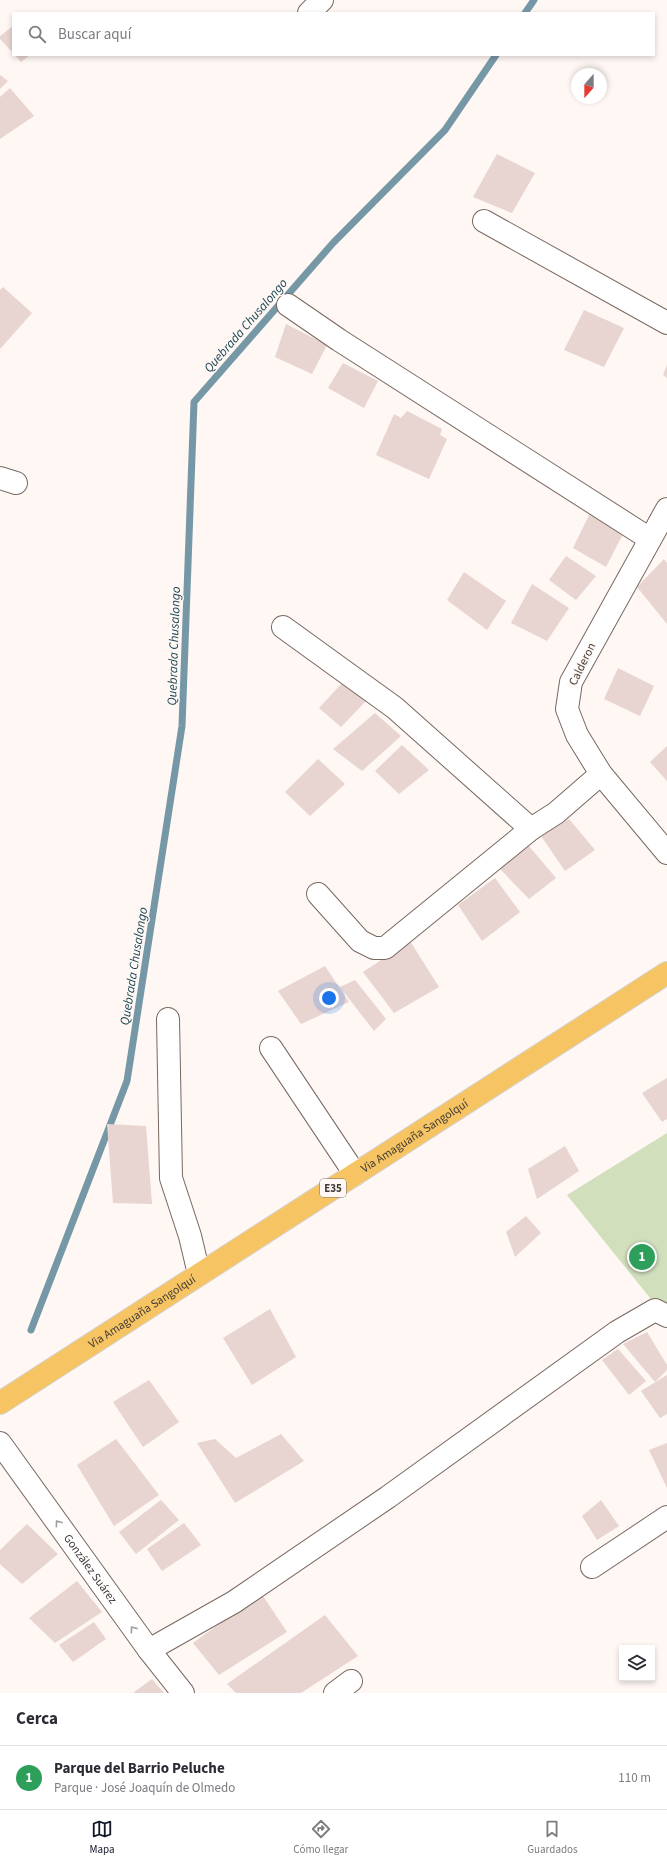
<!DOCTYPE html>
<html lang="es">
<head>
<meta charset="utf-8">
<style>
  body { margin:0; font-family:"Source Sans 3",sans-serif; background:#f7f7f7; color:#2b2b33 }
  .controls { position:absolute; right:12px; bottom:12px; display:grid; overflow:hidden; border-radius:0px; box-shadow:0 2px 6px #0003 }
  .controls button { width:36px; height:36px; display:grid; place-items:center; padding:0; border:0; border-bottom:1px solid #e1e1e2; background:#fff; color:#2b2b33; font:20px sans-serif }
  .compass { position:absolute; left:571px; top:68px; width:36px; height:36px; border-radius:50%; background:#fff; box-shadow:0 2px 6px #0003; rotate:201deg }
  .you { position:absolute; left:329px; top:998px; width:14px; height:14px; margin:-10px; border:3px solid #fff; border-radius:50%; background:#1a73e8; box-shadow:0 0 0 6px #1a73e833 }
  .badge { display:grid; place-items:center; width:26px; height:26px; border-radius:50%; background:#111827; color:#fff; font-size:13px; font-weight:700 }
  .pin { position:absolute; translate:-50% -50%; border:2px solid #fff; box-shadow:0 1px 4px #0006 }
  .list { margin:0; padding:0; list-style:none }
  h2 { display:flex; justify-content:space-between; align-items:center; height:52px; margin:0; padding:0 16px; font-size:17px }
  h2 small { font-size:13px; font-weight:400; color:#7c7c81 }
  .list li { display:grid; grid-template-columns:26px 1fr auto; gap:12px; align-items:center; box-sizing:border-box; height:64px; padding:0 16px; border-top:1px solid #e1e1e2 }
  .list b { display:block; font-size:15px; white-space:nowrap }
  .list p { margin:0; font-size:13px; white-space:nowrap; color:#7c7c81 }
  .list em { font-size:13px; font-style:normal; color:#7c7c81 }
  .icon { flex:none; width:22px; height:22px; fill:none; stroke:currentColor; stroke-width:2; stroke-linecap:round; stroke-linejoin:round }
  .map { position:relative; flex:none; width:667px; height:1693px; overflow:hidden }
  .search { position:absolute; background:#fff; box-shadow:0 2px 6px #0003; left:12px; right:12px; top:12px; height:44px; display:flex; align-items:center; gap:10px; box-sizing:border-box; padding:0 14px; border-radius:0px; color:#7c7c81; font-size:15px }
  .sheet { height:116px; background:#fff }
  nav { display:flex; justify-content:space-around; align-items:center; box-sizing:border-box; height:56px; border-top:1px solid #e1e1e2; background:#fff; font-size:11px; color:#7c7c81 }
  nav a { display:grid; justify-items:center; gap:2px }
  nav .on { color:#111827 }
  .map>svg:first-child { display:block }
  .green { fill:#d1dfbd }
  .lines { fill:none; stroke-linecap:round; stroke-linejoin:round }
  .stream { stroke:#7698a6; stroke-width:7 }
  .building { fill:#e8d4d0 }
  .minor-casing { stroke:#786860; stroke-width:24 }
  .highway-casing { stroke:#d5d4d3; stroke-width:24 }
  .minor { stroke:#fff; stroke-width:22 }
  .highway { stroke:#f6c463; stroke-width:22 }
  .oneway { stroke:#a09d9b }
  .labels { text-anchor:middle; stroke-width:3; stroke-linejoin:round; paint-order:stroke }
  .shield { fill:#fef7f3; stroke:#7a736f; stroke-width:1 }
  .shield-label { font-size:11px; font-weight:bold; fill:#423b37 }
  .street-label { font-size:12px; fill:#423b37; stroke:#fef7f3 }
  .water-label { font-size:13px; font-style:italic; fill:#1a4555; stroke:#fef7f3 }
</style>
</head>
<body>
<div class="map">
<svg width="667" height="1693" viewBox="0 0 667 1693">
  <rect width="100%" height="100%" fill="#fef7f3"/>
  <path class="green" d="M667 1133V1319L567 1195Z"/>
  <g class="lines">
    <g class="stream">
      <path d="M525 13 534 0"/>
      <path d="M31 1330 127 1081 182 726 194 402 333 243 445 130 496 55"/>
    </g>
  </g>
  <g class="building">
    <path d="M13 26V53L0 39V36Z"/>
    <path d="M15 55H30L21 62Z"/>
    <path d="M0 75 8 81 0 89Z"/>
    <path d="M10 88 34 116 0 139V97Z"/>
    <path d="M497 154 535 173 512 213 473 197Z"/>
    <path d="M3 287 32 313 0 349V290Z"/>
    <path d="M584 310 624 328 604 367 564 350Z"/>
    <path d="M286 324 327 345 312 374 275 357Z"/>
    <path d="M343 363 378 381 364 408 328 388Z"/>
    <path d="M667 365V378L663 375Z"/>
    <path d="M407 411 442 429 440 435 447 439 429 479 376 455 394 414 401 418Z"/>
    <path d="M591 511 626 528 606 567 573 548Z"/>
    <path d="M566 556 596 576 576 600 549 580Z"/>
    <path d="M664 559 667 563V624L637 587Z"/>
    <path d="M464 572 506 601 487 630 447 600Z"/>
    <path d="M532 584 569 608 547 641 511 623Z"/>
    <path d="M618 668 654 686 640 716 604 699Z"/>
    <path d="M343 682 367 700 341 727 319 708Z"/>
    <path d="M375 713 401 736 362 771 333 749Z"/>
    <path d="M402 745 429 770 399 794 375 771Z"/>
    <path d="M667 746V781L650 762Z"/>
    <path d="M318 759 345 784 310 816 285 792Z"/>
    <path d="M569 819 595 850 565 871 541 836Z"/>
    <path d="M528 845 556 878 529 899 499 868Z"/>
    <path d="M495 878 520 912 482 941 458 905Z"/>
    <path d="M410 941 439 987 394 1013 363 972Z"/>
    <path d="M325 966 349 1002 301 1024 278 991Z"/>
    <path d="M355 980 386 1019 374 1031 340 987Z"/>
    <path d="M667 1078V1119L662 1122 642 1093Z"/>
    <path d="M107 1124 146 1126 152 1204 113 1203Z"/>
    <path d="M565 1146 579 1171 537 1199 528 1169Z"/>
    <path d="M526 1216 541 1233 515 1257 506 1232Z"/>
    <path d="M270 1309 296 1357 252 1385 223 1338Z"/>
    <path d="M647 1332 667 1365V1370L655 1382 623 1344Z"/>
    <path d="M618 1349 646 1381 629 1395 602 1360Z"/>
    <path d="M667 1375V1414L660 1418 641 1391Z"/>
    <path d="M149 1380 179 1422 143 1447 113 1402Z"/>
    <path d="M281 1434 304 1461 235 1503 197 1443 215 1439 236 1458Z"/>
    <path d="M116 1439 159 1495 114 1526 77 1465Z"/>
    <path d="M667 1443V1488L649 1450Z"/>
    <path d="M161 1500 179 1520 136 1554 119 1532Z"/>
    <path d="M601 1500 619 1526 597 1540 582 1516Z"/>
    <path d="M184 1523 201 1545 162 1571 147 1549Z"/>
    <path d="M27 1524 58 1554 22 1584 0 1564V1550Z"/>
    <path d="M77 1581 102 1612 55 1643 29 1618Z"/>
    <path d="M261 1593 287 1632 219 1675 193 1643Z"/>
    <path d="M325 1615 358 1656 301 1693H236L227 1684Z"/>
    <path d="M94 1622 106 1639 73 1662 59 1645Z"/>
    <path d="M152 1679 164 1693H133Z"/>
  </g>
  <g class="lines">
    <defs>
      <g id="minor">
        <path d="M309 13 322 0"/>
        <path d="M484 221 667 323"/>
        <path d="M288 305 339 340 650 539"/>
        <path d="M0 478 16 483"/>
        <path d="M667 509 571 682 567 709 577 735 601 774 667 853"/>
        <path d="M283 627 395 708 531 829 556 813 601 774"/>
        <path d="M318 894 360 941 374 948H385L531 829"/>
        <path d="M168 1019 171 1178 190 1236 199 1274"/>
        <path d="M271 1048 355 1174"/>
        <path id="s1" d="M0 1443 149 1650 183 1693"/>
        <path d="M592 1567 667 1517"/>
        <path d="M149 1650 234 1602 388 1497 617 1332 655 1310 667 1316"/>
        <path d="M335 1693 351 1681"/>
      </g>
      <g id="highway">
        <path id="s2" d="M0 1403 667 973"/>
      </g>
    </defs>
    <use href="#minor" class="minor-casing"/>
    <use href="#highway" class="highway-casing"/>
    <use href="#minor" class="minor"/>
    <use href="#highway" class="highway"/>
  </g>
  <defs><path id="oneway-chevron" d="M-2-3.5L2.5 0L-2 3.5" fill="none" stroke-width="1.6" stroke-linecap="round" stroke-linejoin="round"/></defs>
  <g class="oneway">
    <use href="#oneway-chevron" transform="translate(58 1523) rotate(-126)"/>
    <use href="#oneway-chevron" transform="translate(133 1629) rotate(-126)"/>
  </g>
  <g class="labels">
    <rect class="shield" x="320" y="1179" width="26" height="18" rx="3"/>
    <g class="shield-label">
      <text x="333" y="1192">E35</text>
    </g>
    <g class="street-label">
      <text transform="translate(582 664) rotate(-64)" y="4">Calderon</text>
      <text dy="4" stroke="none"><textPath href="#s2" startOffset="493">Via Amaguaña Sangolquí</textPath></text>
      <text dy="4" stroke="none"><textPath href="#s2" startOffset="169">Via Amaguaña Sangolquí</textPath></text>
      <text dy="4" stroke="none"><textPath href="#s1" startOffset="155">González Suárez</textPath></text>
    </g>
    <g class="water-label">
      <text transform="translate(245 325) rotate(-49)" y="5">Quebrada Chusalongo</text>
      <text transform="translate(173 646) rotate(-88)" y="5">Quebrada Chusalongo</text>
      <text transform="translate(133 966) rotate(-81)" y="5">Quebrada Chusalongo</text>
    </g>
  </g>
</svg>
<div class="controls">
<button><svg class="icon" aria-label="layers" viewBox="0 0 24 24"><path d="M12 4l9 5-9 5-9-5zM3 14l9 5 9-5"/></svg></button>
</div>
<svg class="compass" viewBox="-18 -18 36 36"><path d="M0-13l5 13h-10z" fill="#e53935"/><path d="M0 13l5-13h-10z" fill="#7c7c81"/></svg>
<div class="you"></div>
<div class="pin badge" style="left:642px;top:1257px;background:#2e9e5b">1</div>
<div class="search"><svg class="icon" aria-label="search" viewBox="0 0 24 24"><circle cx="10" cy="10" r="6"/><path d="M15 15l6 6"/></svg>Buscar aquí</div>
</div>
<section class="sheet">
<h2>Cerca<small></small></h2>
<ul class="list">
<li><span class="badge" style="background:#2e9e5b">1</span><div><b>Parque del Barrio Peluche</b><p>Parque · José Joaquín de Olmedo</p></div><em>110 m</em></li>
</ul>
</section>
<nav>
<a class="on"><svg class="icon" aria-label="map" viewBox="0 0 24 24"><path d="M3 6l6-2 6 2 6-2v14l-6 2-6-2-6 2zM9 4v14M15 6v14"/></svg>Mapa</a>
<a><svg class="icon" aria-label="directions" viewBox="0 0 24 24"><path d="M12 3l9 9-9 9-9-9zM9 14v-3h6M13 9l2 2-2 2"/></svg>Cómo llegar</a>
<a><svg class="icon" aria-label="saved" viewBox="0 0 24 24"><path d="M7 4h10v16l-5-4-5 4z"/></svg>Guardados</a>
</nav>
</body>
</html>
